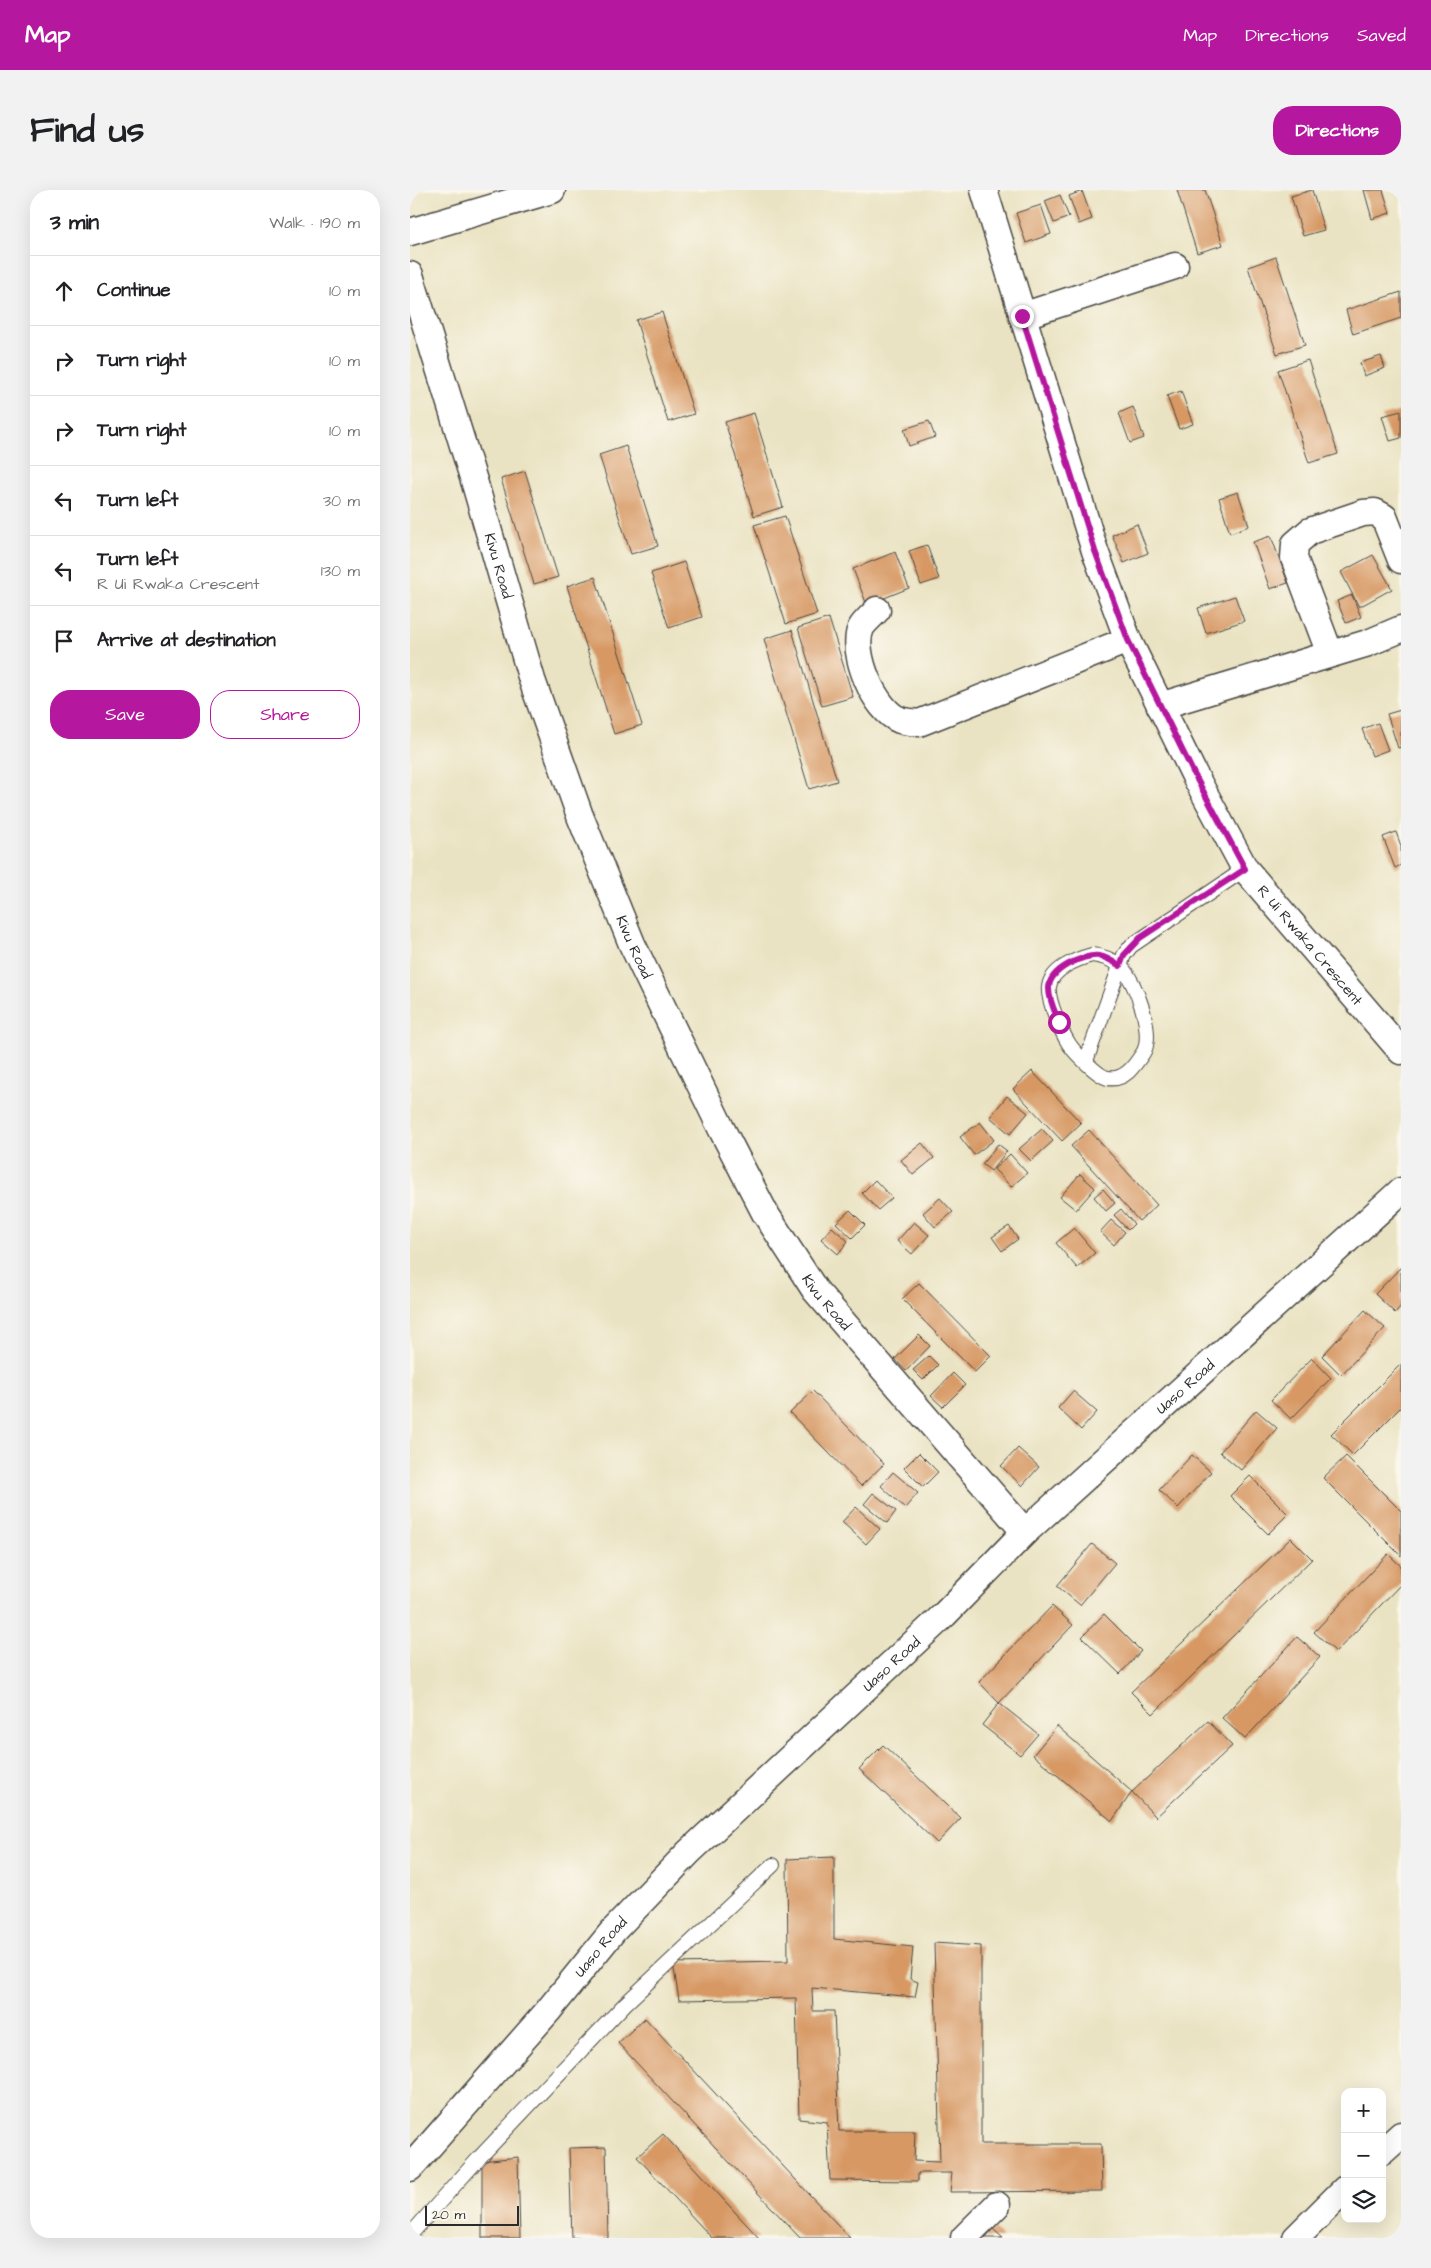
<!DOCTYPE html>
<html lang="en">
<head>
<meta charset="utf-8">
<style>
  body { margin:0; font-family:"Architects Daughter",sans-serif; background:#f2f2f2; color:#202124 }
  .controls { position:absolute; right:15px; bottom:15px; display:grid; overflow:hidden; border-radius:10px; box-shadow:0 5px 20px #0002 }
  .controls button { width:45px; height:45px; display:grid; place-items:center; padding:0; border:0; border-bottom:1px solid #e0e0e0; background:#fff; color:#202124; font:25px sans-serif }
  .scale { position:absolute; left:15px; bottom:12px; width:94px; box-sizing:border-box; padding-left:5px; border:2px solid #2b2b2b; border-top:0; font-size:14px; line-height:18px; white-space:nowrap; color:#2b2b2b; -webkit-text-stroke:4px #fbf7ec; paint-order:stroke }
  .stop { position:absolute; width:15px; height:15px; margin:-11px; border:4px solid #b5179e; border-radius:50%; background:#fff }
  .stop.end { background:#b5179e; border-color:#fff; box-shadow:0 1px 5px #0008 }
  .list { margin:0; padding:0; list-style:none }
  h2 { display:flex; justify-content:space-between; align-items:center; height:65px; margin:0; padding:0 20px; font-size:21px }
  h2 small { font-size:16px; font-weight:400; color:#757577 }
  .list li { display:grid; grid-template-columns:32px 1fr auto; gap:15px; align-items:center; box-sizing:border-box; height:70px; padding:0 20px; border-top:1px solid #e0e0e0 }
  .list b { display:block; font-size:19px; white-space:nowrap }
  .list p { margin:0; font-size:16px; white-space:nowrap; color:#757577 }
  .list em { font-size:16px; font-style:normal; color:#757577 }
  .actions { display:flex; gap:10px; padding:15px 20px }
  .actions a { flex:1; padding:11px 0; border:1px solid #b5179e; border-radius:20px; text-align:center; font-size:18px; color:#b5179e }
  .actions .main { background:#b5179e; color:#fff }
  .icon { flex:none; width:28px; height:28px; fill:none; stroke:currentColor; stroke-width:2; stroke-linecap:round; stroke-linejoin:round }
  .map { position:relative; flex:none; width:991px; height:2048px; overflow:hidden; border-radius:20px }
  header { display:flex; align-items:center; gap:30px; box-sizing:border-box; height:70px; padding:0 25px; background:#b5179e; color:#fff }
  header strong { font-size:24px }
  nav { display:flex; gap:28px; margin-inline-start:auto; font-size:18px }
  .intro { display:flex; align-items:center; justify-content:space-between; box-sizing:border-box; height:120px; padding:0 30px }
  h1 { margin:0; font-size:35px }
  .button { padding:12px 22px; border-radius:20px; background:#b5179e; color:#fff; font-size:18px; font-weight:700 }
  main { display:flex; gap:30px; padding:0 30px }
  aside { flex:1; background:#fff; border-radius:20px; box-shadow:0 5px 20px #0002 }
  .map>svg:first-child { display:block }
  .building { fill:#d79864 }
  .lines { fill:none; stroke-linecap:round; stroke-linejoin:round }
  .lane-casing { stroke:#484742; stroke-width:16 }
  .street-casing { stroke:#484742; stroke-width:29 }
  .lane { stroke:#fff; stroke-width:14 }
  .street { stroke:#fff; stroke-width:26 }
  .route { stroke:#b5179e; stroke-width:6 }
  .labels { text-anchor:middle; stroke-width:4; stroke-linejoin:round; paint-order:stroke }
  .street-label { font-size:15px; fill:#2b2b2b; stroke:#fbf7ec }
</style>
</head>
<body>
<header>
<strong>Map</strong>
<nav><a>Map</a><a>Directions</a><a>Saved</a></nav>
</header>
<div class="intro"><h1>Find us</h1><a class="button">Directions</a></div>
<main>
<aside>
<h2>3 min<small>Walk · 190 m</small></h2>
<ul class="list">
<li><svg class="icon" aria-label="ahead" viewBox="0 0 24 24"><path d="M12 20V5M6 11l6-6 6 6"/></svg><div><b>Continue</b></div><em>10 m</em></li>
<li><svg class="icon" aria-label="right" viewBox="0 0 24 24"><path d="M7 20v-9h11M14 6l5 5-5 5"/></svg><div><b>Turn right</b></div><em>10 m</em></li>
<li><svg class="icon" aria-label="right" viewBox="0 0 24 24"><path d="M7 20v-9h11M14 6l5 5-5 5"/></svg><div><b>Turn right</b></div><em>10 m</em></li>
<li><svg class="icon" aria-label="left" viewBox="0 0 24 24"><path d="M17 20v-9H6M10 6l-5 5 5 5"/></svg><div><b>Turn left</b></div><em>30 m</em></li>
<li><svg class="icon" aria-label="left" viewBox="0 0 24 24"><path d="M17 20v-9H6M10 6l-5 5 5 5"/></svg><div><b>Turn left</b><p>R Ui Rwaka Crescent</p></div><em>130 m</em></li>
<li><svg class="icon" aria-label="arrive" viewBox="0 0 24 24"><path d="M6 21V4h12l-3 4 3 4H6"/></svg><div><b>Arrive at destination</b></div></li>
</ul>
<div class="actions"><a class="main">Save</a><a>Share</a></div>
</aside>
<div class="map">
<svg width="991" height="2048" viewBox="0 0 991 2048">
  <rect width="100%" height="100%" fill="#fbf7ec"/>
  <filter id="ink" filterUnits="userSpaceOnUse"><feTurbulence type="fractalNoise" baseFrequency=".02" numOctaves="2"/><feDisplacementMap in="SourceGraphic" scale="10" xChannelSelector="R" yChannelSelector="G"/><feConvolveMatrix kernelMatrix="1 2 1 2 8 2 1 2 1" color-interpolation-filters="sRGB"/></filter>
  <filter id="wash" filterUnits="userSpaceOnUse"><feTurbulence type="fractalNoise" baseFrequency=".0096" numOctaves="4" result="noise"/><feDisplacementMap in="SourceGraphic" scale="20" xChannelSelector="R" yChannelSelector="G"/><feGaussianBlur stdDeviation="1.12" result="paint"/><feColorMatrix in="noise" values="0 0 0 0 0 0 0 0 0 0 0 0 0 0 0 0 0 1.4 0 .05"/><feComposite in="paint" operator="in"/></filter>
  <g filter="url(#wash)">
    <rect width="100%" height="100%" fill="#eae3c3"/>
    <g id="blocks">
      <g class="building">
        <path d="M767 0H795L813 55 787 63Z"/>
        <path d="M902 0 914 40 893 46 881 6Z"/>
        <path d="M954 0H973L980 23 962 29Z"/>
        <path d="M672 1 682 29 669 34 659 6Z"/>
        <path d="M650 5 659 27 644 33 635 11Z"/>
        <path d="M631 15 641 44 616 53 606 23Z"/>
        <path d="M866 67 895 155 867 164 838 77Z"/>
        <path d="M991 102V128L943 144 936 120Z"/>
        <path d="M252 122 284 224 258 232 226 130Z"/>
        <path d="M971 166 975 178 954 186 950 173Z"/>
        <path d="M898 170 928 264 899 273 868 180Z"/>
        <path d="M771 201 783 234 769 239 757 206Z"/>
        <path d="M723 217 734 248 720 253 709 223Z"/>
        <path d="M991 221V248L980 251 972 226Z"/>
        <path d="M344 223 373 317 344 326 315 232Z"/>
        <path d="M519 231 525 247 499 256 494 239Z"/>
        <path d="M216 256 248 356 221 364 189 265Z"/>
        <path d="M115 281 148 387 124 394 91 289Z"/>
        <path d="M828 302 839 336 820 343 809 308Z"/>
        <path d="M375 326 407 424 376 434 344 335Z"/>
        <path d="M727 334 738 363 714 373 702 345Z"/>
        <path d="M861 346 878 393 860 399 843 352Z"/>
        <path d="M517 355 529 389 511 395 499 361Z"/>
        <path d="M485 362 499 398 457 415 443 379Z"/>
        <path d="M963 365 982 399 949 417 931 382Z"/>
        <path d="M274 372 292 427 259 438 241 383Z"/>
        <path d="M185 387 232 535 204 544 157 396Z"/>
        <path d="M942 405 951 427 936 433 927 411Z"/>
        <path d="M825 406 834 431 796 443 788 418Z"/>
        <path d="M419 428 443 507 412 516 388 438Z"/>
        <path d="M382 440 427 591 399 599 354 449Z"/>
        <path d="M991 520V557L988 558 977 524Z"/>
        <path d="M968 533 978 560 962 566 952 539Z"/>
        <path d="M986 642 991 656V675L985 678 973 647Z"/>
        <path d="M622 881 671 933 652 951 603 899Z"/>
        <path d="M597 906 618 923 600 944 580 927Z"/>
        <path d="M570 932 584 950 564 965 550 947Z"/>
        <path d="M632 939 643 951 621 971 609 959Z"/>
        <path d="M679 940 747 1015 729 1031 661 956Z"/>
        <path d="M512 953 524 968 503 985 491 970Z"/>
        <path d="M588 954 597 961 581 981 572 974Z"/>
        <path d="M600 964 617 983 601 997 584 979Z"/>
        <path d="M670 984 685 998 666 1020 650 1007Z"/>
        <path d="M465 990 482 1008 468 1020 452 1003Z"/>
        <path d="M693 999 705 1013 696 1021 684 1007Z"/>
        <path d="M530 1008 543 1022 525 1037 513 1023Z"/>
        <path d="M711 1019 724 1034 718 1040 704 1025Z"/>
        <path d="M440 1020 455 1035 442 1048 426 1033Z"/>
        <path d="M701 1030 715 1042 704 1055 690 1042Z"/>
        <path d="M504 1032 519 1045 502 1064 487 1051Z"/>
        <path d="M599 1036 608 1049 592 1061 582 1047Z"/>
        <path d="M422 1037 438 1051 428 1064 411 1049Z"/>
        <path d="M664 1038 685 1063 667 1078 646 1053Z"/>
        <path d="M991 1077V1116L985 1123 965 1104Z"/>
        <path d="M509 1093 581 1166 565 1182 492 1109Z"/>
        <path d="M955 1120 975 1138 931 1185 912 1166Z"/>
        <path d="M509 1145 520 1156 496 1181 485 1169Z"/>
        <path d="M519 1166 528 1175 513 1190 503 1180Z"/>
        <path d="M902 1168 921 1188 881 1229 861 1210Z"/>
        <path d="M991 1174V1217L943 1265 921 1244Z"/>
        <path d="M543 1183 555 1195 533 1217 521 1206Z"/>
        <path d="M403 1201 474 1274 451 1296 380 1223Z"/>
        <path d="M663 1201 687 1222 671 1240 648 1218Z"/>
        <path d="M846 1220 867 1238 831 1280 810 1262Z"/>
        <path d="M608 1258 629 1277 612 1296 591 1276Z"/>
        <path d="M509 1263 528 1282 513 1297 494 1278Z"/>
        <path d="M782 1265 801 1282 768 1318 749 1300Z"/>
        <path d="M936 1266 991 1321V1366L913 1288Z"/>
        <path d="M483 1282 508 1303 495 1318 471 1296Z"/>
        <path d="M840 1286 878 1324 858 1344 820 1306Z"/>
        <path d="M463 1303 486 1321 477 1333 454 1314Z"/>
        <path d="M446 1317 470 1339 456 1354 432 1332Z"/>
        <path d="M881 1348 902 1369 743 1524 721 1502Z"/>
        <path d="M682 1354 705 1373 670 1415 647 1396Z"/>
        <path d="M978 1364 991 1376V1394L926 1462 904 1442Z"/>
        <path d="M642 1416 663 1435 589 1513 569 1492Z"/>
        <path d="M694 1424 731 1461 710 1484 672 1447Z"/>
        <path d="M887 1447 910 1467 835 1549 812 1528Z"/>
        <path d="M589 1513 628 1544 610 1565 572 1535Z"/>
        <path d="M798 1531 822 1556 746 1627 722 1602Z"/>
        <path d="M647 1536 722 1602 702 1631 623 1565Z"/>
        <path d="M473 1555 551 1628 527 1653 449 1579Z"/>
        <path d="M424 1667V1749L503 1757 500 1789 508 1792 505 1807 402 1798 403 1821H424L429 1941H505L504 1971 530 1972 524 1753 571 1756V1954H691L692 2001 540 2002 542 1983H508V1991L420 1990 417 1932 389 1929 386 1808 269 1810 263 1773 378 1771 377 1669Z"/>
        <path d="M235 1828 440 2048H390L208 1853Z"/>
        <path d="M253 1944 349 2048H302L227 1967Z"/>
        <path d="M196 1957 198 2048H162L159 1958Z"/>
        <path d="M108 1967 110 2048H72V1971Z"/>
        <path d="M583 2039 593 2048H575Z"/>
      </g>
    </g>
  </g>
  <g filter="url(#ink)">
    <use href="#blocks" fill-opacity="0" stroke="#484742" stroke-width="1"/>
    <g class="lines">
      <defs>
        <g id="lane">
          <path d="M682 765C691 766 702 769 710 776 726 790 745 844 733 863 725 875 715 891 698 888 689 887 664 862 659 854 652 843 637 810 639 797 641 779 667 769 682 765Z"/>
          <path d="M676 871 714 765 721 756 835 679"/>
          <path d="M0 2045 70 1967 215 1814 363 1675"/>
        </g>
        <g id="street">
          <path id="s1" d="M574 0 685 361 718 450 784 584 835 679 991 861"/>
          <path d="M0 42 142 0"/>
          <path id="s2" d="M0 85 65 294 122 490 170 626 222 754 311 938 355 1023 405 1100 615 1342"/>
          <path d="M612 126 765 76"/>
          <path d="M467 420C462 426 454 432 451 438 440 462 465 521 490 530 496 532 503 532 509 533L718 450"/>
          <path d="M920 464 884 368 885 354 900 341 953 323 965 322 974 327 991 370"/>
          <path d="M750 516 958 453 991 439"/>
          <path d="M972 1962 991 1945"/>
          <path id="s3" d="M0 1978 138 1821 203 1741 279 1662 534 1425 615 1342 991 1001"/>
          <path d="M554 2048 587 2015"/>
          <path d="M886 2048 935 1999"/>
        </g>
      </defs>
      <use href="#lane" class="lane-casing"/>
      <use href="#street" class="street-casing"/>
      <use href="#lane" class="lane"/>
      <use href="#street" class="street"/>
    </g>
  </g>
  <g class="lines" filter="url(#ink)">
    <path class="route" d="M612 126 685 361 718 450 784 584 835 679 730 748 714 765 710 776C704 772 696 767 689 766 673 764 638 780 639 799 639 810 645 822 649 832"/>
  </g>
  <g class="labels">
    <g class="street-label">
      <text dy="5" stroke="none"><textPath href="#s2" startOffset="304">Kivu Road</textPath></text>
      <text dy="5" stroke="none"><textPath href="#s1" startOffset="830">R Ui Rwaka Crescent</textPath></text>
      <text dy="5" stroke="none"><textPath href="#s2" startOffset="709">Kivu Road</textPath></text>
      <text dy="5" stroke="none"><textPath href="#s2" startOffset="1114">Kivu Road</textPath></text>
      <text dy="5" stroke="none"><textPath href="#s3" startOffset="1102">Uaso Road</textPath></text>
      <text dy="5" stroke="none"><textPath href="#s3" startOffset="698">Uaso Road</textPath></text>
      <text dy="5" stroke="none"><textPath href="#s3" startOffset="292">Uaso Road</textPath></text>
    </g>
  </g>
</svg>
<div class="controls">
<button>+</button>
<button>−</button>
<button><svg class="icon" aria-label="layers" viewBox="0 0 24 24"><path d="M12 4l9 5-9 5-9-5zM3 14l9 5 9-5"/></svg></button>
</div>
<div class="scale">20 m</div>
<div class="stop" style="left:649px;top:832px"></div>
<div class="stop end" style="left:612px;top:126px"></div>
</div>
</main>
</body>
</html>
